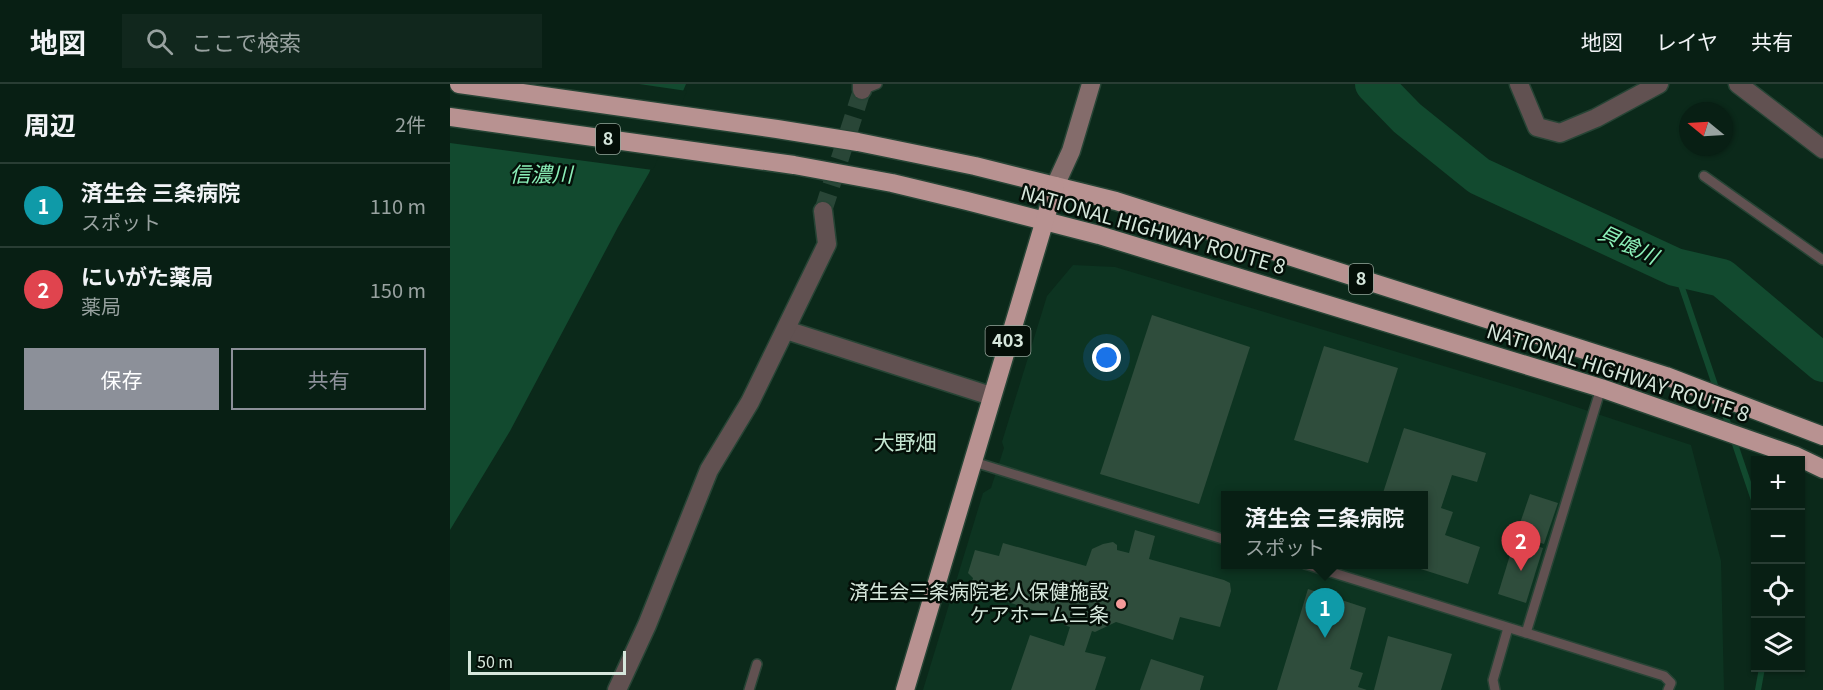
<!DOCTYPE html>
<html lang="ja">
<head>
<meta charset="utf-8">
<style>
  body { margin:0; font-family:Georgia,"Noto Sans JP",serif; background:#11271d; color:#f1f3f6 }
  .controls { position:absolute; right:18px; bottom:18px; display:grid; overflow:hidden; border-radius:0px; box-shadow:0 2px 4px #0004 }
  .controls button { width:54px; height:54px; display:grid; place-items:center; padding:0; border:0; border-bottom:2px solid #293d34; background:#081f14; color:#f1f3f6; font:30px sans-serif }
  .compass { position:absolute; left:1229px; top:18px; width:54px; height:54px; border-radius:50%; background:#081f14; box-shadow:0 2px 4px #0004; rotate:288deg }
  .scale { position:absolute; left:18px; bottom:15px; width:158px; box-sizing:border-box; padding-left:6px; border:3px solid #d6e7dc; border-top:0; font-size:16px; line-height:21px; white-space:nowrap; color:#d6e7dc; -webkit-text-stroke:4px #040f08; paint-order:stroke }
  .you { position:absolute; left:657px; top:274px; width:21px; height:21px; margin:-15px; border:4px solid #fff; border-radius:50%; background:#1a73e8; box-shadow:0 0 0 9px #1a73e833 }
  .badge { display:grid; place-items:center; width:39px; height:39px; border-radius:50%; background:#8c9099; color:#fff; font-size:20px; font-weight:700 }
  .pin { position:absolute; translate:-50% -50px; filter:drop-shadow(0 2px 3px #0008) }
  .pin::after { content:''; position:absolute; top:32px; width:21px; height:18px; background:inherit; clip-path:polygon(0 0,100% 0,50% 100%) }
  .popup { position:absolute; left:771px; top:407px; width:207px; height:78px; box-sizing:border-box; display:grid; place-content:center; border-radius:0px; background:#081f14; filter:drop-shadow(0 2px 4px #0005); font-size:20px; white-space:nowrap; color:#98a2a0 }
  .popup b { font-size:22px; color:#f1f3f6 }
  .popup::after { content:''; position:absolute; left:50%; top:100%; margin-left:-12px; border:12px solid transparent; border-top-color:#081f14 }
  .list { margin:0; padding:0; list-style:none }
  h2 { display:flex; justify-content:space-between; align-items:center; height:78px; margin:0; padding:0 24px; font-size:26px }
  h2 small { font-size:20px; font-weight:400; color:#98a2a0 }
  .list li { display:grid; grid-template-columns:39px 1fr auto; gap:18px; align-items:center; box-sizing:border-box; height:84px; padding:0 24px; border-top:2px solid #293d34 }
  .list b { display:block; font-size:22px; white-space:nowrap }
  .list p { margin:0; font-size:20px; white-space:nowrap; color:#98a2a0 }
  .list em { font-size:20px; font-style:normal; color:#98a2a0 }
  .actions { display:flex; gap:12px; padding:18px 24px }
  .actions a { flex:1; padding:14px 0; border:2px solid #8c9099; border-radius:0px; text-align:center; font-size:21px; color:#8c9099 }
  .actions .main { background:#8c9099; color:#fff }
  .icon { flex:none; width:33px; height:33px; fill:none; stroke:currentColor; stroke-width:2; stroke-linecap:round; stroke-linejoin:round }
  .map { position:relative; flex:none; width:1373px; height:606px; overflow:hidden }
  header { display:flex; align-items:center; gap:36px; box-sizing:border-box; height:84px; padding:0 30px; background:#081f14; border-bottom:2px solid #293d34 }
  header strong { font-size:28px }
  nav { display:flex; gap:33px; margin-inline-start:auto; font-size:21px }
  .search { width:420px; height:54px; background:#11271d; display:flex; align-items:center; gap:15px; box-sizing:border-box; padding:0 21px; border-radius:0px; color:#98a2a0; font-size:22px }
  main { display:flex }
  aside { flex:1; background:#081f14 }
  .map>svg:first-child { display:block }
  .built { fill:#0d3421; fill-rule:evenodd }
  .water { fill:#124a2f }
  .pier { fill:#0b291a }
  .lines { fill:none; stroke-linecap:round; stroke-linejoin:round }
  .stream { stroke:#124a2f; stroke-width:6 }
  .river { stroke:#124a2f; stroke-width:38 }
  .building { fill:#2f4d3c }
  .street-tunnel { stroke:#294637; stroke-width:18; stroke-dasharray:18 9; stroke-linecap:butt }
  .lane-casing { stroke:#274435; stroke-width:12 }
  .street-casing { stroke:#274435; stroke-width:21 }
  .secondary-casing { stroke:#274435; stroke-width:21 }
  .highway-casing { stroke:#274435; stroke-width:21 }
  .lane { stroke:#615151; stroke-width:9 }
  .street { stroke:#615151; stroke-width:18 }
  .secondary { stroke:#846c6b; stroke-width:18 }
  .highway { stroke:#b89291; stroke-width:18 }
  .poi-dot { fill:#f59b9a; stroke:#040f08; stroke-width:2 }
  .labels { text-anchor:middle; stroke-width:5; stroke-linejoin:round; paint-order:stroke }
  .shield { fill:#040f08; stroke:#97a69c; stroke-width:1.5 }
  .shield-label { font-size:18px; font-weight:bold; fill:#d6e7dc }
  .street-label { font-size:20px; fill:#d6e7dc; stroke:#040f08 }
  .poi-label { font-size:20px; fill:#d6e7dc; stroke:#040f08; text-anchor:end }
  .water-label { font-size:21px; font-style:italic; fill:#8cf0b9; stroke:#040f08 }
  .neighbourhood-label { font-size:21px; fill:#c6e8d3; stroke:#040f08 }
</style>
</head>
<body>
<header>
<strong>地図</strong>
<div class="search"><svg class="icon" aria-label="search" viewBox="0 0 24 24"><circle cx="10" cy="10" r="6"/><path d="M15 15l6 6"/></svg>ここで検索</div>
<nav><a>地図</a><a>レイヤ</a><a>共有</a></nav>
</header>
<main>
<aside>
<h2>周辺<small>2件</small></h2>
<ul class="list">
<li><span class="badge" style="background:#0f9aa8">1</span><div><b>済生会 三条病院</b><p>スポット</p></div><em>110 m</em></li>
<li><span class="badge" style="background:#e0444e">2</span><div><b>にいがた薬局</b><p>薬局</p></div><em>150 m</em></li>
</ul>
<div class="actions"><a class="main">保存</a><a>共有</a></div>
</aside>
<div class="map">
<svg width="1373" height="606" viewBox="0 0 1373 606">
  <rect width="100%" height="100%" fill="#0b291a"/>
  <path class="built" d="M623 181 665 183 1090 311 1241 361 1271 477 1274 606H473L533 409 541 404 554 364 552 358 597 212ZM776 412H974V480H776Z"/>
  <path class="water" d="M3 0H236L199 89 168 143 60 347 0 446V4Z"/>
  <path class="pier" d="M0 0H189L237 7 203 86 0 59Z"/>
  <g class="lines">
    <g class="stream">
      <path d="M1225 183 1306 422"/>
      <path d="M1308 606 1312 584"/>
    </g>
    <path class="river" d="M924 0 957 34 1029 92 1225 183 1272 194 1373 279"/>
  </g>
  <g class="building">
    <path d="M702 231 800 263 749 420 650 390Z"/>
    <path d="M874 262 948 284 918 379 844 356Z"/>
    <path d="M954 344 1036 369 1027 398 1002 391 991 424 1003 428 995 451 1030 463 1018 500 958 481 974 480V412H932Z"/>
    <path d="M1080 410 1108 419 1094 460 1066 451Z"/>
    <path d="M685 446 705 452 699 475 774 496 780 499 781 507 770 543 730 533 723 556 666 538 645 548 642 547 635 568 656 573 645 606H561L580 551 614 562 620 543 614 541 615 536 519 506 523 494 518 489 525 466 549 472 553 459 636 482 642 465 653 460 663 458 667 461V466L679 469Z"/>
    <path d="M1065 455 1093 464 1076 519 1048 510Z"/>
    <path d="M858 505 916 524 900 585 913 589 908 603 917 606H827Z"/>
    <path d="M938 552 1002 570 991 606H924Z"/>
    <path d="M701 575 754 592 750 606H690Z"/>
  </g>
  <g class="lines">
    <path class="street-tunnel" d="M373 127 412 6"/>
    <defs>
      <g id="lane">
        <path d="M412 6 427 0"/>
        <path d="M1254 92 1373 176"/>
        <path d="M524 378 776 456"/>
        <path d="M855 480 1214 592 1221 599 1218 606"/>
        <path d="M1076 549 1151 304"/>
        <path d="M299 606 307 580"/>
        <path d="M1045 606 1043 596 1058 544"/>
      </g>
      <g id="street">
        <path d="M1069 0 1087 43 1110 49 1146 34 1209 0"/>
        <path d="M1288 0 1373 65"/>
        <path d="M412 6V0"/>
        <path d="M336 246 541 312"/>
        <path d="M167 606 197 541 259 386 300 318 377 160 373 127"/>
      </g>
      <path id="secondary" d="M605 102 621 67 641 0"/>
      <g id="highway">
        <path d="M9 0 327 45 408 58 525 82 666 117 1216 292 1373 352"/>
        <path d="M0 33 344 81 442 99 517 117 649 151 1151 304 1346 372 1373 385"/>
        <path d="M455 606 605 102"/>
      </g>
    </defs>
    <use href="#lane" class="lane-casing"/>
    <use href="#street" class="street-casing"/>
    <use href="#secondary" class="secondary-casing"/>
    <use href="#highway" class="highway-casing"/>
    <use href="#lane" class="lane"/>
    <use href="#street" class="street"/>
    <use href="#secondary" class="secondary"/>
    <use href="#highway" class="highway"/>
  </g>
  <circle class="poi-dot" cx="671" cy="520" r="6"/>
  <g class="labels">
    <g class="shield">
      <rect x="146" y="40" width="24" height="30" rx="4.5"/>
      <rect x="899" y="180" width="24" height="30" rx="4.5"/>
      <rect x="535.5" y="242" width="45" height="30" rx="4.5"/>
    </g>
    <g class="shield-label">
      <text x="158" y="61">8</text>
      <text x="911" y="201">8</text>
      <text x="558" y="263">403</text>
    </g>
    <g class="street-label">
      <text transform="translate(703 146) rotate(16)" y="7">NATIONAL HIGHWAY ROUTE 8</text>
      <text transform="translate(1168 289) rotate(18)" y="7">NATIONAL HIGHWAY ROUTE 8</text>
    </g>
    <g class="poi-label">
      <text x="659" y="515">済生会三条病院老人保健施設<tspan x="659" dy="23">ケアホーム三条</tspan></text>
    </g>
    <g class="water-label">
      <text x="91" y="98">信濃川</text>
      <text transform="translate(1178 161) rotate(25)" y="7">貝喰川</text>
    </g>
    <g class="neighbourhood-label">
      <text x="455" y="366">大野畑</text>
    </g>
  </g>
</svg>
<div class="controls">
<button>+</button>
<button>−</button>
<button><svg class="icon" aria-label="locate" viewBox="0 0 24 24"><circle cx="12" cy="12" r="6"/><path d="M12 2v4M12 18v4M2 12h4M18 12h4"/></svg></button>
<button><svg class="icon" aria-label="layers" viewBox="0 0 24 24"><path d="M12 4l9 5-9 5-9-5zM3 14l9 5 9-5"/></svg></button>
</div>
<svg class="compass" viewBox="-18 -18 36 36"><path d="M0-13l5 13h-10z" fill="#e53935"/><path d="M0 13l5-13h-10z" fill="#98a2a0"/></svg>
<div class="scale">50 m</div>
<div class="you"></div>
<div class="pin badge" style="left:875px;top:554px;background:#0f9aa8">1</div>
<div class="popup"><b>済生会 三条病院</b>スポット</div>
<div class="pin badge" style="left:1071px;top:487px;background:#e0444e">2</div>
</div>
</main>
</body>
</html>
